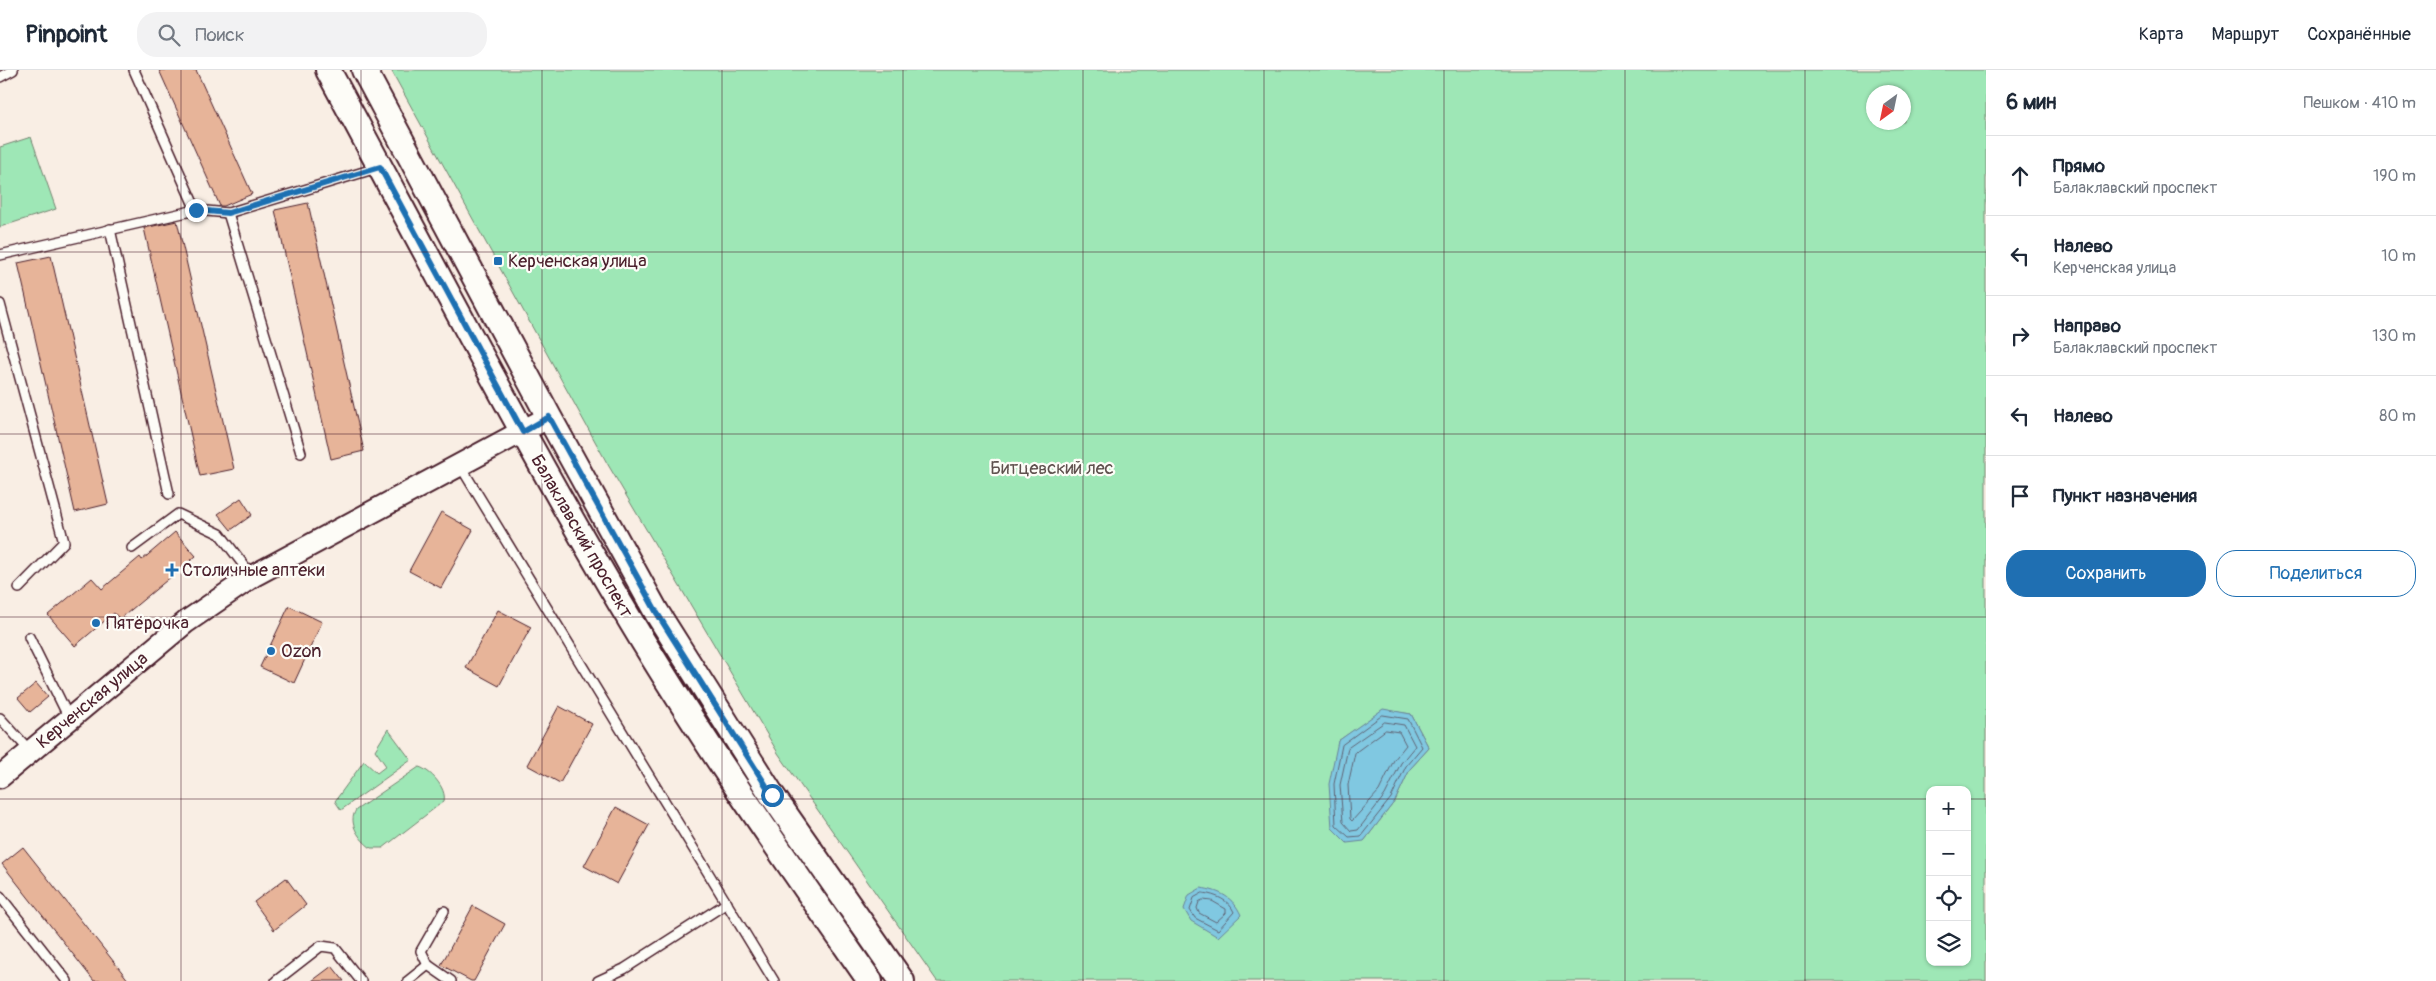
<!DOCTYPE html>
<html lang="ru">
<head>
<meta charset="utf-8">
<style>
  body { margin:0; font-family:Pangolin,sans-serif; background:#f2f2f3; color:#1f2937 }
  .controls { position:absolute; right:15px; bottom:15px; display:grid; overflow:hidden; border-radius:10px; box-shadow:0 1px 4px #0004 }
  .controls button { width:45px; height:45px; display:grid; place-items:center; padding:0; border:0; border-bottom:1px solid #e0e1e3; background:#fff; color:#1f2937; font:25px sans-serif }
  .compass { position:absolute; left:1866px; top:15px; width:45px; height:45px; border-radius:50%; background:#fff; box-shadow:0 1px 4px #0004; rotate:213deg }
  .stop { position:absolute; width:15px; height:15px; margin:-11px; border:4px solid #1f6fb2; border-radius:50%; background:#fff }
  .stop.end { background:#1f6fb2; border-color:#fff; box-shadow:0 1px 5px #0008 }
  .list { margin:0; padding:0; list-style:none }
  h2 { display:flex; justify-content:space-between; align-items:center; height:65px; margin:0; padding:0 20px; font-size:21px }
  h2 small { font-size:16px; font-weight:400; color:#747a83 }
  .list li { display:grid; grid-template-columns:32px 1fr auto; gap:15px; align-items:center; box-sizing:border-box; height:80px; padding:0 20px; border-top:1px solid #e0e1e3 }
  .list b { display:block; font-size:19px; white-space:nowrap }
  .list p { margin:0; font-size:16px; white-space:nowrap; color:#747a83 }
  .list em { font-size:16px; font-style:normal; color:#747a83 }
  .actions { display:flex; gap:10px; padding:15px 20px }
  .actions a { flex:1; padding:11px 0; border:1px solid #1f6fb2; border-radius:20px; text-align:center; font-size:18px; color:#1f6fb2 }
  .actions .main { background:#1f6fb2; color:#fff }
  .icon { flex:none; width:28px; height:28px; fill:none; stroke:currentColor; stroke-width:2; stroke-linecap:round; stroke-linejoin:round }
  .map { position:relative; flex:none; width:1986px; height:911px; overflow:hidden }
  header { display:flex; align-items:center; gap:30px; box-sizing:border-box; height:70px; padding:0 25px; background:#fff; border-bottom:1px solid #e0e1e3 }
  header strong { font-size:24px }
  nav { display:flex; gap:28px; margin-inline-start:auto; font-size:18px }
  .search { width:350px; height:45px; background:#f2f2f3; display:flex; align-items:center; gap:12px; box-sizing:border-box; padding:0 18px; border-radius:20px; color:#747a83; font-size:19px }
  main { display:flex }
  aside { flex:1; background:#fff }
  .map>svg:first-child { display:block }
  .green { fill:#9ee7b6; stroke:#748370; fill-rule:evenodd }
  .water { fill:#80c8e1; stroke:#6a8498 }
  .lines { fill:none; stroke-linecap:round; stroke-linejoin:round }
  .shore { stroke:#606374; stroke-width:1 }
  .building { fill:#e7b499; stroke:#4a1f2b }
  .service-casing { stroke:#4a1f2b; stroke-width:12 }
  .tertiary-casing { stroke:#4a1f2b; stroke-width:25 }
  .secondary-casing { stroke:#4a1f2b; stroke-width:28 }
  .service { stroke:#fdfcf7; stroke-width:9 }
  .tertiary { stroke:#fdfcf7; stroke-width:21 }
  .secondary { stroke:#fdfcf7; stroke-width:24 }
  .route { stroke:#1f6fb2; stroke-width:6 }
  .grid { fill:none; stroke:#4a1f2b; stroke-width:1; stroke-opacity:0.55 }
  .poi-dot { fill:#1f6fb2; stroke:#fdfcf7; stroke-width:2 }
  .labels { text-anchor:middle; stroke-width:4.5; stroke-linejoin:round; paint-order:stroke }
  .poi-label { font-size:18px; fill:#4a1f2b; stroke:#fdfcf7; text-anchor:start }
  .park-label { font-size:18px; fill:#5f514e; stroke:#fdfcf7 }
  .street-label { font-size:18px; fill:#4a1f2b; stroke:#fdfcf7 }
</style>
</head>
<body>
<header>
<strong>Pinpoint</strong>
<div class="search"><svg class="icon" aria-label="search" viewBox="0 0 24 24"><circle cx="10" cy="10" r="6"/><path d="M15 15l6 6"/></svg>Поиск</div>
<nav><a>Карта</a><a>Маршрут</a><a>Сохранённые</a></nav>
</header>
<main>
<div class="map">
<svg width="1986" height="911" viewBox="0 0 1986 911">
  <rect width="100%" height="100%" fill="#f9eee4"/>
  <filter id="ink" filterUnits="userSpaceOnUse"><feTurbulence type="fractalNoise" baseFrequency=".02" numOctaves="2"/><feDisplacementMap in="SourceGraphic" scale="10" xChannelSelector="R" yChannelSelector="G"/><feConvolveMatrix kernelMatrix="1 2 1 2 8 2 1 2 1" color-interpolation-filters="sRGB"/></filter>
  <g filter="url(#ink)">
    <g class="green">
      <path d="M391 0H1986V911H937L778 683 607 393ZM1874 22H1904V52H1874ZM1383 640 1411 644 1429 678 1410 699 1395 731 1364 771 1338 671ZM1930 720H1967V892H1930Z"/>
      <path d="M31 67 56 139 0 157V77Z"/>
      <path d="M388 659 411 690 341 740 335 731 364 691 377 703 386 696 375 680Z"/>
      <path d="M419 697C430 700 447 718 444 731L383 778H371C360 770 347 753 356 740Z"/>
    </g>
    <g class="water">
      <path d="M1383 639 1411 644 1429 678 1410 699 1395 731 1364 771 1347 773 1332 758 1329 714 1338 671Z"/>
      <path d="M1201 818C1220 821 1233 827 1241 845L1218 867 1191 851 1184 839 1189 825Z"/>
    </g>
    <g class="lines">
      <g class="shore">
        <path d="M1383 645 1408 649 1422 677 1406 696 1391 728 1361 766 1349 767 1336 755 1334 714 1342 675Z"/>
        <path d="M1385 652 1404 655 1415 676 1401 693 1385 725 1358 760 1351 761 1343 752 1340 715 1348 678Z"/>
        <path d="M1386 660 1399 662 1406 675 1394 690 1379 721 1352 751 1350 749 1348 715 1355 683Z"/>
        <path d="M1203 823C1216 825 1229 830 1234 842L1218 860 1195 848 1190 840 1194 828Z"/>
        <path d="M1203 830 1212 831 1226 839V843L1216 852 1199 843 1197 838 1199 832Z"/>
      </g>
    </g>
    <g class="building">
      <path d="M159 0H196L252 124 224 136H220Z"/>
      <path d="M308 133 364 381 331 389 275 140Z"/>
      <path d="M177 151 234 399 200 406 144 158Z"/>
      <path d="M51 186 108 434 75 442 18 193Z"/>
      <path d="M241 428 252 445 231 460 218 444Z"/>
      <path d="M441 442 473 460 441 518 409 501Z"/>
      <path d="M175 462 196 486 120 549 114 543 75 576 48 545 92 508 102 519 140 487 142 490Z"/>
      <path d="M289 536 322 552 294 613 260 597Z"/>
      <path d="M498 540 531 557 499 616 466 598Z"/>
      <path d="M36 613 48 627 30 642 18 628Z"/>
      <path d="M559 636 592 654 560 713 527 695Z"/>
      <path d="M616 737 649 755 617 814 584 796Z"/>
      <path d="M23 777 129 911H94L2 794Z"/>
      <path d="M286 808 306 835 274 860 254 832Z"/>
      <path d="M473 836 505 854 474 911H471L441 895Z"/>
      <path d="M332 896 344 911H312Z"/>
    </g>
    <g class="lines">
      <defs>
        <g id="service">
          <path d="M134 0 196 140"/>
          <path d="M0 7 13 0"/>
          <path d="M228 143 301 383"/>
          <path d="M110 159 169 424"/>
          <path d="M0 185 196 140 228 143 380 97"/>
          <path d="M0 234 64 472 19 518"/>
          <path d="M461 397 774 911"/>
          <path d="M132 478 178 444 220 464 252 506"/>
          <path d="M29 567 69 648"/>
          <path d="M0 648 30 681"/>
          <path d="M0 826 67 911"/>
          <path d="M444 841 421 881 428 895 451 911"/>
          <path d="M276 911 321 876 335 878 361 911"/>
          <path d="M408 911 428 895"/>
          <path d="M598 911 624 899 727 833"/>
        </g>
        <path id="tertiary" d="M0 707 186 552 253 506 549 347"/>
        <g id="secondary">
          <path d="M328 0C424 178 517 358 620 533 697 664 784 787 870 911"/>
          <path d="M364 0 549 347 657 543 772 725 902 911"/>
        </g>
      </defs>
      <use href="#service" class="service-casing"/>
      <use href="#tertiary" class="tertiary-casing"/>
      <use href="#secondary" class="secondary-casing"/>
      <use href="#service" class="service"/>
      <use href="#tertiary" class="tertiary"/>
      <use href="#secondary" class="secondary"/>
    </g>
  </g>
  <g class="lines" filter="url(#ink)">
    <path class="route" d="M196 140 228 143 380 97 523 362 549 347 657 543 772 725"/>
  </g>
  <path class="grid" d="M181 0V911M361 0V911M542 0V911M722 0V911M903 0V911M1083 0V911M1264 0V911M1444 0V911M1625 0V911M1805 0V911M0 182H1986M0 364H1986M0 547H1986M0 729H1930M1967 729H1986"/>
  <g class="poi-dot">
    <rect x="493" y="186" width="10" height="10" rx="2.5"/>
    <path d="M169.5 492.5h5v5h5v5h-5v5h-5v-5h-5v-5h5z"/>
    <circle cx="96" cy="553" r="5"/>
    <circle cx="271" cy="581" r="5"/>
  </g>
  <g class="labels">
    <g class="poi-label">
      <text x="508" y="197">Керченская улица</text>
      <text x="182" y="506">Столичные аптеки</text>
      <text x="106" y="559">Пятёрочка</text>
      <text x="281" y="587">Ozon</text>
    </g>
    <g class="park-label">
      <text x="1052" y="404">Битцевский лес</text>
    </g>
    <g class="street-label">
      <text transform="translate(582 466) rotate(60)" y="6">Балаклавский проспект</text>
      <text transform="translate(92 630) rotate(-40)" y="6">Керченская улица</text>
    </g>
  </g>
</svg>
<div class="controls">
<button>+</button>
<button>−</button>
<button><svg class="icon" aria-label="locate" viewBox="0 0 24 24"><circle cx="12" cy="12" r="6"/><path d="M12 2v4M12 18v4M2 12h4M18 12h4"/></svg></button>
<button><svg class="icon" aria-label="layers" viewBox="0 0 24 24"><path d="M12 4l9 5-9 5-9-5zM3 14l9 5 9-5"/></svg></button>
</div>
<svg class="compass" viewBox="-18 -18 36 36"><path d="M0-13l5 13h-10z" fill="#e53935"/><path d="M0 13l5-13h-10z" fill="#747a83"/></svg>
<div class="stop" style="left:772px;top:725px"></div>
<div class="stop end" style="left:196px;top:140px"></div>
</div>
<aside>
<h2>6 мин<small>Пешком · 410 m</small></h2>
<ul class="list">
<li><svg class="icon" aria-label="ahead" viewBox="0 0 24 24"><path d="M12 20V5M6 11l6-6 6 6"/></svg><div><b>Прямо</b><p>Балаклавский проспект</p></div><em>190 m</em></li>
<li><svg class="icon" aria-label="left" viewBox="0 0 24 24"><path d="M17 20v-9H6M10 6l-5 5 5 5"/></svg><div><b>Налево</b><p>Керченская улица</p></div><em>10 m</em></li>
<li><svg class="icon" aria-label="right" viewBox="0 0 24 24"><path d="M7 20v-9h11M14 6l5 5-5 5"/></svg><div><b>Направо</b><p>Балаклавский проспект</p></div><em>130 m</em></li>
<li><svg class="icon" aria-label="left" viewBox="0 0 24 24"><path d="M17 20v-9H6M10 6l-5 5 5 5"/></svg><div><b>Налево</b></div><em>80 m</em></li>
<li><svg class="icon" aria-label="arrive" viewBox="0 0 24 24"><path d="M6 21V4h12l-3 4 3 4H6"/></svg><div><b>Пункт назначения</b></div></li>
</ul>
<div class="actions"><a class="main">Сохранить</a><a>Поделиться</a></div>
</aside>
</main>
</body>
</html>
